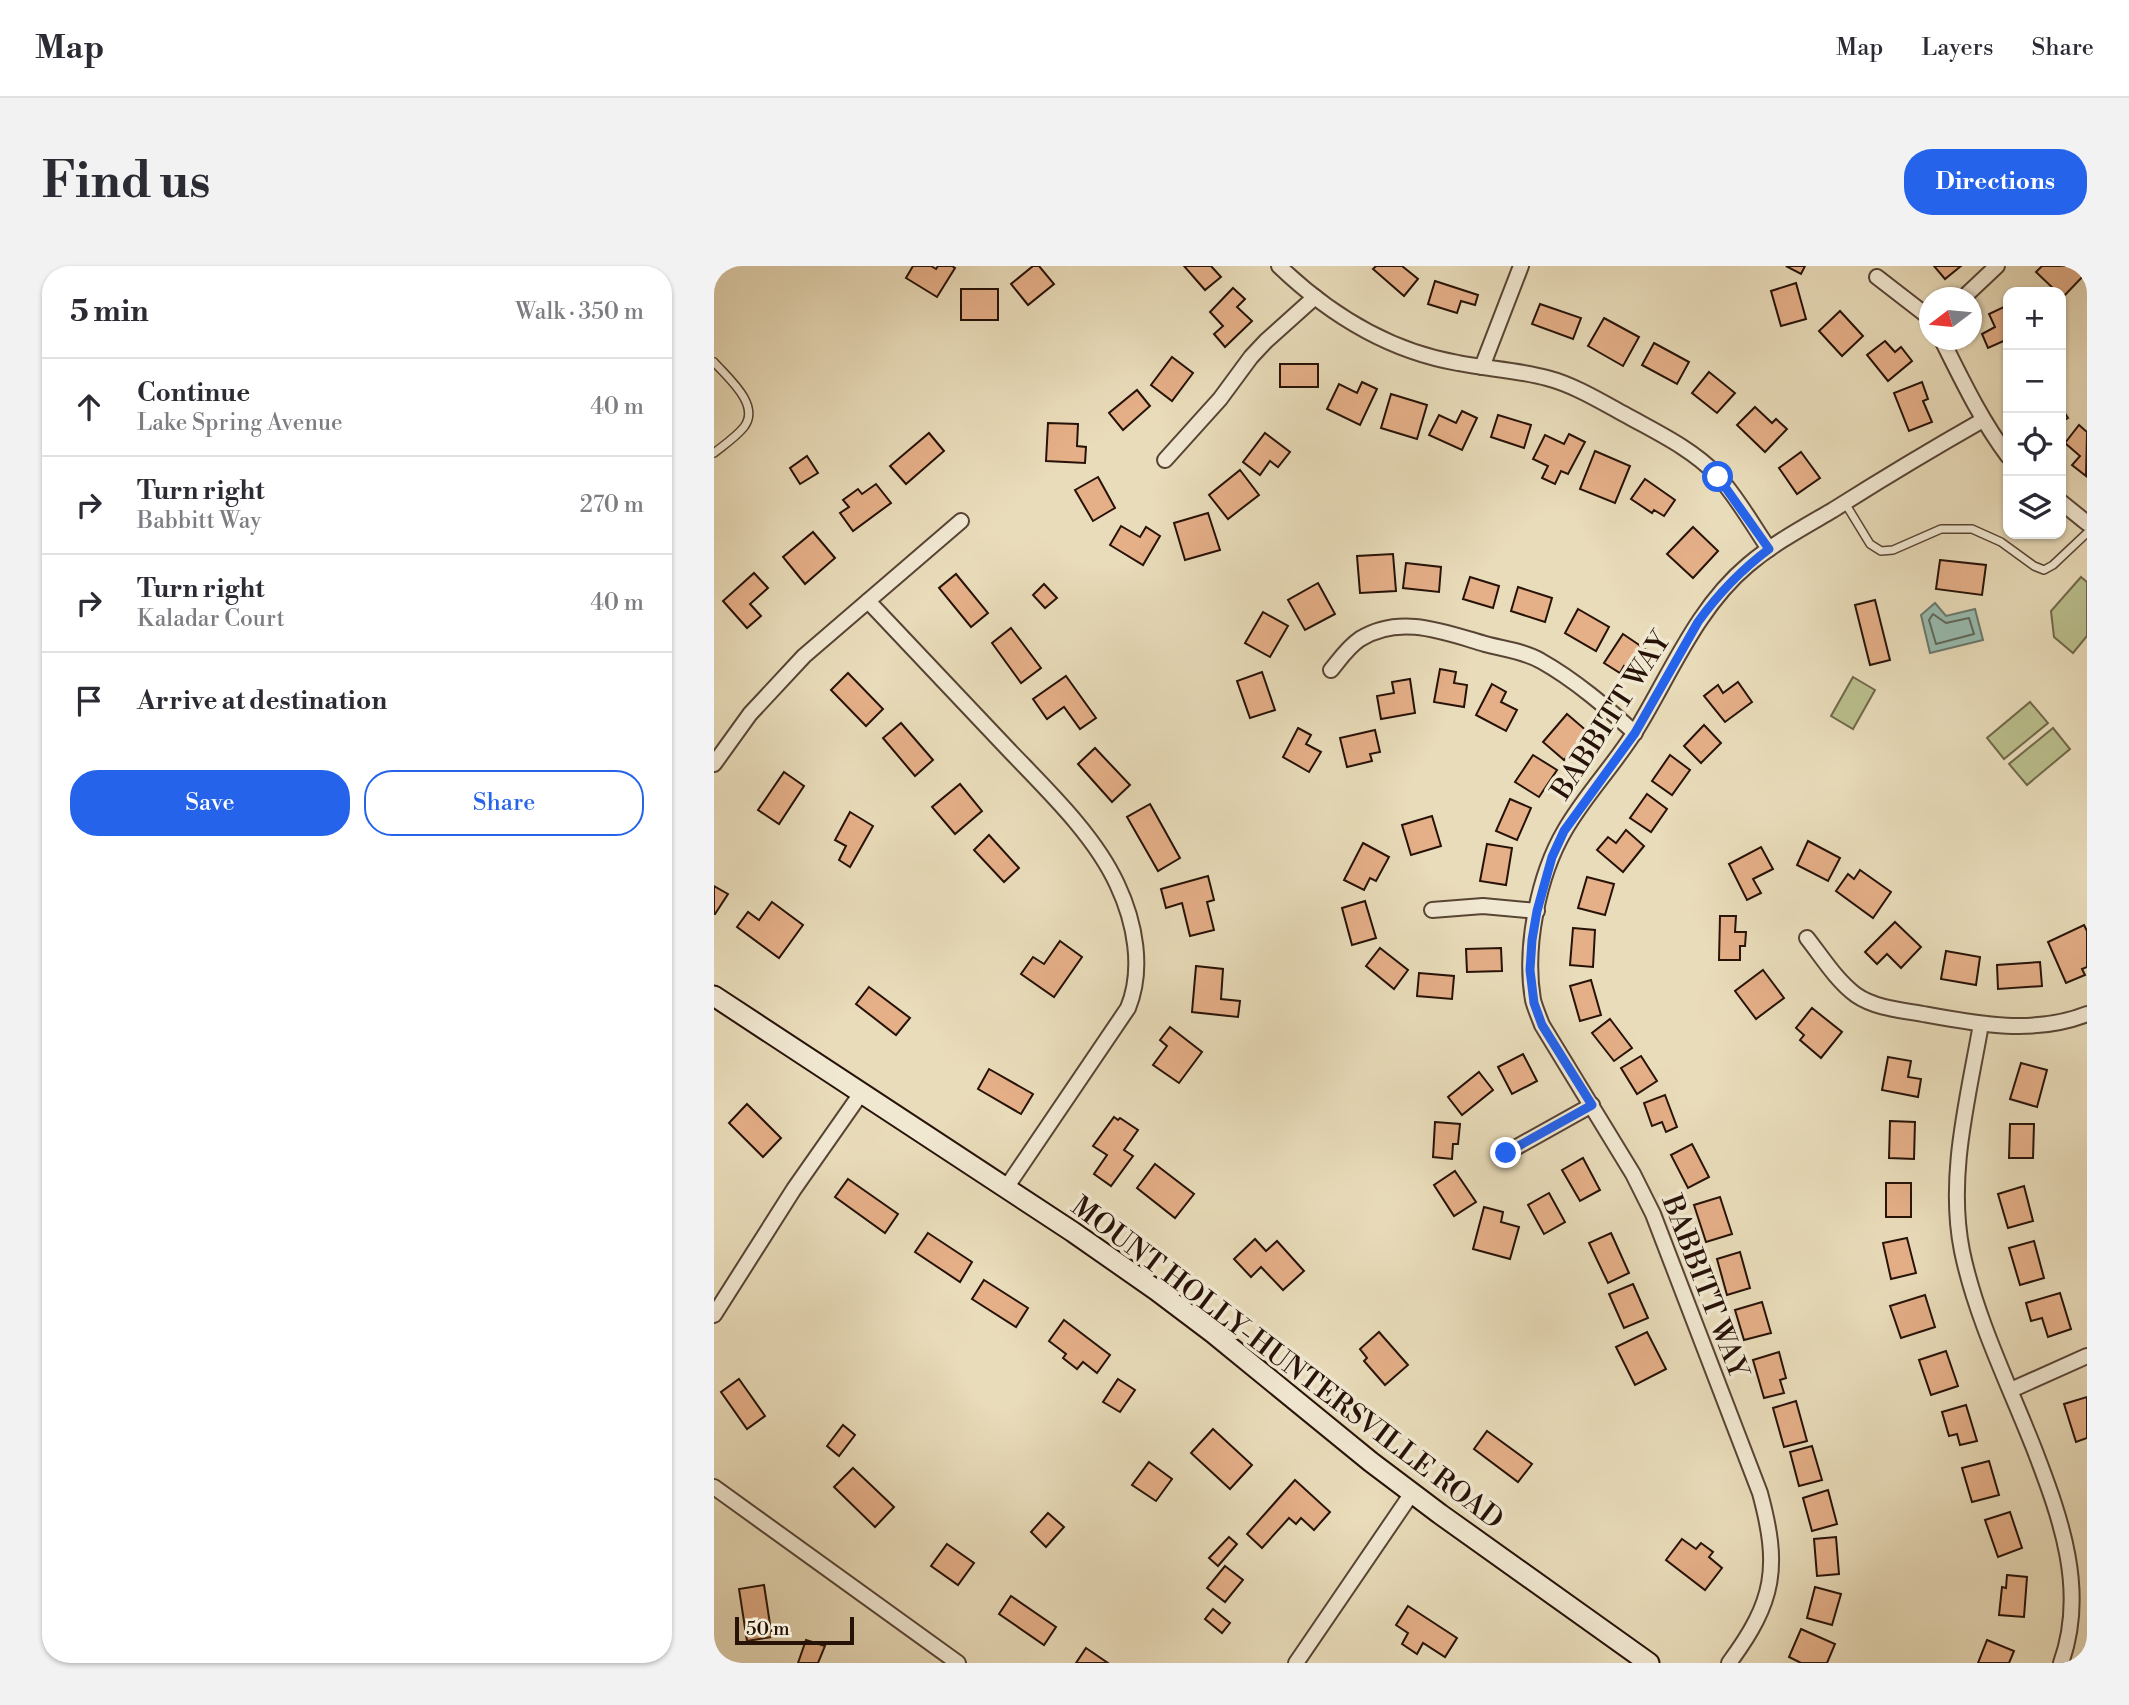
<!DOCTYPE html>
<html lang="en">
<head>
<meta charset="utf-8">
<style>
  body { margin:0; font-family:"Libre Bodoni",serif; background:#f2f2f3; color:#2b2b33 }
  .controls { position:absolute; right:21px; top:21px; display:grid; overflow:hidden; border-radius:14px; box-shadow:0 2px 5px #0004 }
  .controls button { width:63px; height:63px; display:grid; place-items:center; padding:0; border:0; border-bottom:2px solid #e1e1e2; background:#fff; color:#2b2b33; font:35px sans-serif }
  .compass { position:absolute; left:1205px; top:21px; width:63px; height:63px; border-radius:50%; background:#fff; box-shadow:0 2px 5px #0004; rotate:254deg }
  .scale { position:absolute; left:21px; bottom:18px; width:119px; box-sizing:border-box; padding-left:7px; border:4px solid #271208; border-top:0; font-size:19px; line-height:24px; white-space:nowrap; color:#271208; -webkit-text-stroke:5px #f1e8d2; paint-order:stroke }
  .stop { position:absolute; width:21px; height:21px; margin:-16px; border:5px solid #2563eb; border-radius:50%; background:#fff }
  .stop.end { background:#2563eb; border-color:#fff; box-shadow:0 2px 7px #0008 }
  .list { margin:0; padding:0; list-style:none }
  h2 { display:flex; justify-content:space-between; align-items:center; height:91px; margin:0; padding:0 28px; font-size:30px }
  h2 small { font-size:23px; font-weight:400; color:#7c7c81 }
  .list li { display:grid; grid-template-columns:46px 1fr auto; gap:21px; align-items:center; box-sizing:border-box; height:98px; padding:0 28px; border-top:2px solid #e1e1e2 }
  .list b { display:block; font-size:26px; white-space:nowrap }
  .list p { margin:0; font-size:23px; white-space:nowrap; color:#7c7c81 }
  .list em { font-size:23px; font-style:normal; color:#7c7c81 }
  .actions { display:flex; gap:14px; padding:21px 28px }
  .actions a { flex:1; padding:16px 0; border:2px solid #2563eb; border-radius:28px; text-align:center; font-size:24px; color:#2563eb }
  .actions .main { background:#2563eb; color:#fff }
  .icon { flex:none; width:38px; height:38px; fill:none; stroke:currentColor; stroke-width:2; stroke-linecap:round; stroke-linejoin:round }
  .map { position:relative; flex:none; width:1373px; height:1397px; overflow:hidden; border-radius:28px }
  header { display:flex; align-items:center; gap:42px; box-sizing:border-box; height:98px; padding:0 35px; background:#fff; border-bottom:2px solid #e1e1e2 }
  header strong { font-size:33px }
  nav { display:flex; gap:38px; margin-inline-start:auto; font-size:24px }
  .intro { display:flex; align-items:center; justify-content:space-between; box-sizing:border-box; height:168px; padding:0 42px }
  h1 { margin:0; font-size:49px }
  .button { padding:18px 32px; border-radius:28px; background:#2563eb; color:#fff; font-size:24px; font-weight:700 }
  main { display:flex; gap:42px; padding:0 42px }
  aside { flex:1; background:#fff; border-radius:28px; box-shadow:0 2px 5px #0004 }
  .map>svg:first-child { display:block }
  .green { fill:#babf8d; stroke:#70684a; stroke-width:2 }
  .water { fill:#97bcb0; stroke:#6a786d; stroke-width:2 }
  .lines { fill:none; stroke-linecap:round; stroke-linejoin:round }
  .shore { stroke:#5f675c; stroke-width:2 }
  .building { fill:#e5af88; stroke:#271208; stroke-width:2 }
  .service-casing { stroke:#584434; stroke-width:10 }
  .minor-casing { stroke:#584434; stroke-width:18 }
  .secondary-casing { stroke:#271208; stroke-width:23 }
  .service { stroke:#f1e8d2; stroke-width:7 }
  .minor { stroke:#f1e8d2; stroke-width:14 }
  .secondary { stroke:#f1e8d2; stroke-width:19 }
  .route { stroke:#2563eb; stroke-width:9 }
  .labels { text-anchor:middle; stroke-width:7; stroke-linejoin:round; paint-order:stroke }
  .street-label { font-size:28px; fill:#271208; stroke:#f1e8d2 }
</style>
</head>
<body>
<header>
<strong>Map</strong>
<nav><a>Map</a><a>Layers</a><a>Share</a></nav>
</header>
<div class="intro"><h1>Find us</h1><a class="button">Directions</a></div>
<main>
<aside>
<h2>5 min<small>Walk · 350 m</small></h2>
<ul class="list">
<li><svg class="icon" aria-label="ahead" viewBox="0 0 24 24"><path d="M12 20V5M6 11l6-6 6 6"/></svg><div><b>Continue</b><p>Lake Spring Avenue</p></div><em>40 m</em></li>
<li><svg class="icon" aria-label="right" viewBox="0 0 24 24"><path d="M7 20v-9h11M14 6l5 5-5 5"/></svg><div><b>Turn right</b><p>Babbitt Way</p></div><em>270 m</em></li>
<li><svg class="icon" aria-label="right" viewBox="0 0 24 24"><path d="M7 20v-9h11M14 6l5 5-5 5"/></svg><div><b>Turn right</b><p>Kaladar Court</p></div><em>40 m</em></li>
<li><svg class="icon" aria-label="arrive" viewBox="0 0 24 24"><path d="M6 21V4h12l-3 4 3 4H6"/></svg><div><b>Arrive at destination</b></div></li>
</ul>
<div class="actions"><a class="main">Save</a><a>Share</a></div>
</aside>
<div class="map">
<svg width="1373" height="1397" viewBox="0 0 1373 1397">
  <rect width="100%" height="100%" fill="#e9dcba"/>
  <filter id="stains"><feTurbulence type="fractalNoise" baseFrequency=".00286" numOctaves="4"/><feColorMatrix values="0 0 0 0 .2 0 0 0 0 .09 0 0 0 0 .02 0 0 0 .5 -.17"/></filter>
  <radialGradient id="worn" r=".72"><stop offset=".6" stop-color="#630" stop-opacity="0"/><stop offset="1" stop-color="#630" stop-opacity=".3"/></radialGradient>
  <g class="green">
    <path d="M1367 311 1373 316V370L1359 387 1340 371 1337 345Z"/>
    <path d="M1139 411 1161 424 1139 463 1117 450Z"/>
    <path d="M1316 436 1334 457 1290 493 1273 472Z"/>
    <path d="M1339 462 1356 483 1313 519 1295 498Z"/>
  </g>
  <path class="water" d="M1221 337 1232 350 1261 343 1269 374 1216 387 1207 349Z"/>
  <g class="lines">
    <path class="shore" d="M1219 348 1232 357 1255 352 1260 368 1222 378 1215 354Z"/>
  </g>
  <g class="building">
    <path d="M199 0H217L222 3 224 0H238L241 2 223 31 192 12Z"/>
    <path d="M319 0H325L340 18 314 39 297 18Z"/>
    <path d="M470 0H497L507 11 491 24Z"/>
    <path d="M662 0H688L704 13 690 30 659 3Z"/>
    <path d="M1072 0H1091L1087 8Z"/>
    <path d="M1220 0H1247L1231 13Z"/>
    <path d="M1328 0H1365L1372 7 1348 32 1347 26H1343L1322 6Z"/>
    <path d="M721 15 764 29 761 39 747 35 743 47 714 38Z"/>
    <path d="M1082 17 1092 53 1067 60 1057 25Z"/>
    <path d="M519 22 531 33 523 41 538 55 511 81 500 68 509 60 496 46Z"/>
    <rect x="247" y="23" width="37" height="31"/>
    <path d="M826 38 867 52 859 73 818 58Z"/>
    <path d="M1294 39V73L1274 82 1268 68 1281 61 1275 48Z"/>
    <path d="M1126 45 1149 70 1128 90 1105 65Z"/>
    <path d="M890 52 925 71 909 100 874 80Z"/>
    <path d="M1171 75 1181 86 1187 81 1198 95 1174 115 1153 89Z"/>
    <path d="M940 77 975 96 963 118 928 99Z"/>
    <path d="M458 91 479 107 458 135 437 119Z"/>
    <rect x="566" y="98" width="38" height="23"/>
    <path d="M995 106 1021 127 1003 147 978 127Z"/>
    <path d="M648 116 663 123 646 159 613 143 625 118 643 127Z"/>
    <path d="M1208 116 1214 133 1209 135 1218 156 1195 165 1180 127Z"/>
    <path d="M423 124 436 140 409 164 395 147Z"/>
    <path d="M677 128 713 139 703 173 667 162Z"/>
    <path d="M1041 141 1058 157 1062 153 1073 163 1051 186 1023 159Z"/>
    <path d="M1347 141 1354 152 1347 156Z"/>
    <path d="M748 145 763 152 748 184 715 169 725 149 742 157Z"/>
    <path d="M784 149 817 159 810 182 777 171Z"/>
    <path d="M334 157 364 158 363 180 372 181 371 197 332 195Z"/>
    <path d="M1365 159 1373 166 1372 210 1358 199 1366 190 1351 177Z"/>
    <path d="M215 167 230 185 192 218 176 200Z"/>
    <path d="M551 167 576 186 564 201 556 195 546 209 529 196Z"/>
    <path d="M855 168 871 176 854 208 847 205 841 218 828 212 834 200 819 193 831 169 850 178Z"/>
    <path d="M881 185 916 200 901 237 866 223Z"/>
    <path d="M1087 186 1106 212 1083 228 1065 202Z"/>
    <path d="M93 190 104 207 86 218 76 202Z"/>
    <path d="M526 204 545 229 514 253 495 229Z"/>
    <path d="M384 211 401 242 379 255 361 224Z"/>
    <path d="M931 213 961 234 950 250 940 244 938 247 917 233Z"/>
    <path d="M162 218 177 237 139 265 126 247 135 241 129 234 144 223 148 228Z"/>
    <path d="M494 247 506 284 471 294 460 257Z"/>
    <path d="M407 260 426 271 432 261 446 270 429 299 396 279Z"/>
    <path d="M979 261 1004 285 979 312 953 288Z"/>
    <path d="M99 266 121 292 91 318 69 291Z"/>
    <path d="M679 288 682 325 646 327 643 290Z"/>
    <path d="M1226 294 1272 299 1268 329 1222 323Z"/>
    <path d="M692 297 727 301 725 326 689 322Z"/>
    <path d="M40 307 54 322 36 338 47 350 33 362 9 335Z"/>
    <path d="M242 308 274 347 257 361 225 322Z"/>
    <path d="M756 311 785 320 779 342 749 333Z"/>
    <path d="M604 317 621 348 591 364 574 334Z"/>
    <path d="M330 318 343 332 331 342 319 329Z"/>
    <path d="M804 321 838 332 831 356 797 345Z"/>
    <path d="M1161 334 1176 394 1156 399 1141 339Z"/>
    <path d="M864 343 895 361 882 385 851 367Z"/>
    <path d="M549 346 574 360 556 391 531 377Z"/>
    <path d="M297 362 327 402 307 417 278 377Z"/>
    <path d="M909 368 937 387 923 408 910 400 906 407 890 397Z"/>
    <path d="M726 403 742 406 740 417 753 419 750 441 720 436Z"/>
    <path d="M548 406 561 444 536 452 523 415Z"/>
    <path d="M134 407 169 443 152 460 117 424Z"/>
    <path d="M352 410 382 452 366 463 350 441 333 453 319 433Z"/>
    <path d="M696 413 701 447 667 453 663 430 680 427 678 416Z"/>
    <path d="M1024 416 1038 436 1011 456 990 430 1004 419 1009 427Z"/>
    <path d="M778 418 792 426 787 436 803 444 792 465 762 449Z"/>
    <path d="M853 448 874 466 850 494 829 476Z"/>
    <path d="M187 457 219 494 201 510 169 472Z"/>
    <path d="M990 459 1007 477 987 497 970 480Z"/>
    <path d="M584 462 597 469 592 478 607 486 595 506 569 491Z"/>
    <path d="M661 464 666 486 656 488 658 495 633 501 626 472Z"/>
    <path d="M381 482 416 519 398 536 364 498Z"/>
    <path d="M819 489 843 504 825 531 801 516Z"/>
    <path d="M956 489 976 504 958 529 938 515Z"/>
    <path d="M70 506 90 520 65 558 44 544Z"/>
    <path d="M246 518 268 545 241 568 218 541Z"/>
    <path d="M933 528 953 543 937 566 916 552Z"/>
    <path d="M796 533 817 542 803 574 782 565Z"/>
    <path d="M436 538 466 592 444 605 413 551Z"/>
    <path d="M136 546 159 560 136 601 125 594 132 580 121 574Z"/>
    <path d="M718 550 727 580 697 589 688 559Z"/>
    <path d="M912 564 930 580 909 606 883 584 894 571 902 577Z"/>
    <path d="M275 569 305 602 290 616 260 584Z"/>
    <path d="M1094 575 1126 592 1114 615 1083 599Z"/>
    <path d="M649 577 675 591 662 615 656 612 650 624 630 614Z"/>
    <path d="M773 578 798 582 792 619 766 615Z"/>
    <path d="M1047 581 1059 603 1039 613 1047 627 1033 634 1015 598Z"/>
    <path d="M1146 604 1177 626 1159 652 1122 625 1134 608 1140 613Z"/>
    <path d="M494 610 500 634 493 636 500 664 476 670 468 637 452 642 447 623Z"/>
    <path d="M873 611 900 618 891 649 864 642Z"/>
    <path d="M0 620 14 628 1 648H0Z"/>
    <path d="M651 635 662 672 638 679 628 642Z"/>
    <path d="M58 636 89 659 65 692 23 661 34 646 45 654Z"/>
    <path d="M1006 650H1022L1021 666H1032L1031 680H1026V694H1005Z"/>
    <path d="M1181 656 1207 681 1187 702 1173 688 1163 698 1151 686Z"/>
    <path d="M1370 659 1373 665V701L1368 703 1371 709 1352 717 1334 676Z"/>
    <path d="M859 662 881 664 879 701 856 699Z"/>
    <path d="M346 675 368 691 340 731 307 708 319 691 330 698Z"/>
    <path d="M666 682 694 704 680 723 652 700Z"/>
    <path d="M787 682 788 705 753 706 752 683Z"/>
    <path d="M1232 685 1266 691 1262 719 1227 713Z"/>
    <path d="M1326 696 1328 720 1284 723 1283 699Z"/>
    <path d="M482 700 509 703 507 733 526 735 524 751 478 746Z"/>
    <path d="M1049 704 1070 732 1042 753 1021 725Z"/>
    <path d="M705 707 740 710 738 733 703 730Z"/>
    <path d="M877 714 887 749 866 755 856 720Z"/>
    <path d="M155 721 196 752 182 769 142 738Z"/>
    <path d="M1098 742 1128 766 1107 792 1086 774 1090 769 1082 762Z"/>
    <path d="M896 753 918 782 900 795 878 767Z"/>
    <path d="M456 761 488 786 465 817 439 799 453 780 446 774Z"/>
    <path d="M809 788 823 815 798 828 784 801Z"/>
    <path d="M927 790 943 815 923 828 907 802Z"/>
    <path d="M1174 791 1197 795 1194 811 1207 813 1204 831 1168 824Z"/>
    <path d="M1307 797 1333 804 1323 841 1296 833Z"/>
    <path d="M275 803 319 828 307 848 264 823Z"/>
    <path d="M765 806 779 824 748 849 734 831Z"/>
    <path d="M951 829 963 861 952 866 948 856 938 860 930 837Z"/>
    <path d="M33 838 67 872 49 891 15 857Z"/>
    <path d="M400 851 404 854 406 852 424 864 410 884 419 890 397 920 380 908 393 889 379 880Z"/>
    <path d="M1176 855 1201 856 1200 893 1175 892Z"/>
    <path d="M721 856 746 858 744 878H739L738 893 719 891Z"/>
    <path d="M1296 858H1320L1319 892H1295Z"/>
    <path d="M978 878 995 911 974 922 957 889Z"/>
    <path d="M869 892 886 924 866 935 848 904Z"/>
    <path d="M441 898 480 928 461 952 423 922Z"/>
    <path d="M741 905 762 936 740 950 720 919Z"/>
    <path d="M134 913 184 948 171 967 121 931Z"/>
    <rect x="1172" y="917" width="25" height="34"/>
    <path d="M1310 920 1319 955 1294 962 1284 928Z"/>
    <path d="M835 927 851 956 830 968 814 939Z"/>
    <path d="M1006 931 1018 968 992 976 980 939Z"/>
    <path d="M770 941 789 946 787 956 805 961 796 993 759 983Z"/>
    <path d="M214 967 258 996 246 1016 201 986Z"/>
    <path d="M897 967 915 1007 894 1017 875 977Z"/>
    <path d="M1193 972 1202 1007 1177 1013 1169 977Z"/>
    <path d="M541 973 552 985 563 975 590 1005 569 1024 547 1001 537 1011 520 993Z"/>
    <path d="M1320 975 1330 1012 1306 1019 1295 982Z"/>
    <path d="M1026 986 1036 1022 1013 1029 1003 993Z"/>
    <path d="M270 1014 314 1042 302 1061 258 1033Z"/>
    <path d="M919 1018 934 1052 910 1062 895 1028Z"/>
    <path d="M1346 1027 1357 1063 1334 1071 1328 1052 1317 1055 1312 1037Z"/>
    <path d="M1211 1029 1221 1061 1187 1072 1176 1040Z"/>
    <path d="M1048 1036 1057 1067 1030 1074 1021 1044Z"/>
    <path d="M350 1054 396 1089 383 1107 369 1096 363 1103 349 1092 352 1088 335 1075Z"/>
    <path d="M665 1066 694 1099 671 1119 650 1095 653 1092 646 1083Z"/>
    <path d="M933 1066 952 1103 921 1119 902 1081Z"/>
    <path d="M1232 1085 1244 1120 1217 1129 1205 1094Z"/>
    <path d="M1065 1086 1072 1112 1066 1114 1070 1127 1050 1132 1039 1094Z"/>
    <path d="M25 1113 51 1150 33 1163 7 1126Z"/>
    <path d="M404 1113 421 1124 406 1146 389 1136Z"/>
    <path d="M1373 1131V1172L1362 1176 1350 1138Z"/>
    <path d="M1082 1135 1093 1175 1070 1181 1059 1142Z"/>
    <path d="M1252 1139 1263 1175 1246 1179 1243 1168 1235 1170 1228 1146Z"/>
    <path d="M129 1159 141 1169 125 1190 113 1180Z"/>
    <path d="M499 1163 538 1199 516 1223 477 1187Z"/>
    <path d="M773 1165 818 1198 804 1216 760 1183Z"/>
    <path d="M1098 1180 1108 1214 1085 1220 1076 1186Z"/>
    <path d="M1275 1195 1285 1229 1258 1236 1248 1202Z"/>
    <path d="M435 1196 458 1213 442 1235 418 1219Z"/>
    <path d="M139 1202 180 1241 161 1261 120 1221Z"/>
    <path d="M581 1214 616 1246 600 1264 587 1252 582 1258 575 1252 548 1282 533 1268Z"/>
    <path d="M1114 1224 1123 1258 1098 1265 1089 1232Z"/>
    <path d="M1296 1246 1308 1282 1284 1291 1271 1254Z"/>
    <path d="M334 1247 350 1261 332 1281 317 1266Z"/>
    <path d="M515 1271 523 1278 504 1300 495 1292Z"/>
    <path d="M1122 1271 1125 1308 1103 1310 1100 1273Z"/>
    <path d="M968 1273 982 1283 987 1277 999 1286 995 1291 1008 1302 991 1324 952 1294Z"/>
    <path d="M233 1278 260 1297 244 1319 217 1300Z"/>
    <path d="M511 1300 529 1314 511 1336 493 1322Z"/>
    <path d="M1293 1309 1313 1311 1310 1351 1285 1349 1288 1321 1292 1322Z"/>
    <path d="M50 1319 58 1371 33 1375 25 1323Z"/>
    <path d="M1101 1321 1127 1328 1118 1359 1093 1352Z"/>
    <path d="M297 1330 342 1361 330 1379 285 1348Z"/>
    <path d="M694 1340 743 1372 731 1391 709 1377 703 1388 688 1378 694 1367 682 1359Z"/>
    <path d="M499 1343 516 1357 508 1367 491 1353Z"/>
    <path d="M1087 1363 1121 1378 1113 1397H1087L1075 1391Z"/>
    <path d="M92 1374 111 1380 104 1397H84Z"/>
    <path d="M1273 1374 1300 1385 1295 1397H1264Z"/>
    <path d="M372 1382 394 1397H362Z"/>
  </g>
  <g class="lines">
    <defs>
      <g id="service">
        <path d="M0 96C14 112 47 139 30 161 22 171 10 179 0 187"/>
        <path d="M1131 237 1156 278 1167 285 1179 284 1227 263H1258L1287 276 1320 300 1330 304 1339 299 1373 267"/>
      </g>
      <g id="minor">
        <path d="M565 0C615 48 675 85 744 97 774 103 804 104 833 112 860 119 886 135 910 148 942 166 977 182 1003 209 1023 231 1038 258 1055 283"/>
        <path d="M1163 11 1216 52"/>
        <path d="M1249 32 1283 0"/>
        <path d="M1228 74C1248 114 1267 154 1294 190"/>
        <path d="M768 101 807 0"/>
        <path d="M451 194 506 133 537 91 552 75 601 31"/>
        <path d="M1347 236 1373 257"/>
        <path d="M154 335C200 384 247 433 293 482 331 522 380 568 403 618 421 656 430 703 414 742L292 922"/>
        <path d="M617 404C626 393 634 381 646 373 686 348 730 366 771 378 789 383 810 385 827 395 861 414 892 441 921 467"/>
        <path d="M0 498 36 448 90 390 247 255"/>
        <path d="M718 644 769 640 823 645"/>
        <path d="M1093 672C1108 691 1122 714 1142 729 1161 742 1186 744 1209 748 1263 758 1320 769 1373 748"/>
        <path d="M1267 758C1254 833 1233 910 1248 985 1262 1053 1296 1121 1321 1185 1347 1253 1373 1325 1347 1397"/>
        <path d="M792 887 878 839"/>
        <path d="M0 1049 80 923 148 826"/>
        <path d="M1297 1124 1373 1090"/>
        <path d="M0 1221 244 1397"/>
        <path d="M582 1397 698 1227"/>
        <path d="M1015 1397C1061 1335 1066 1301 1046 1227L939 948 919 908 828 759C825 751 821 742 819 734 810 682 824 610 851 564 873 526 905 494 927 456 959 402 985 340 1034 299 1060 277 1090 261 1119 244 1168 213 1218 183 1269 154"/>
      </g>
      <path id="secondary" d="M0 730 359 966 442 1024 499 1067 657 1196 726 1248 935 1397"/>
    </defs>
    <use href="#service" class="service-casing"/>
    <use href="#minor" class="minor-casing"/>
    <use href="#secondary" class="secondary-casing"/>
    <use href="#service" class="service"/>
    <use href="#minor" class="minor"/>
    <use href="#secondary" class="secondary"/>
  </g>
  <g class="lines">
    <path class="route" d="M792 887 878 839 828 759 820 737 816 704 818 674 823 645 838 591 850 565 921 467 984 356C1004 328 1027 304 1055 283L1004 211"/>
  </g>
  <g class="labels">
    <g class="street-label">
      <text transform="translate(896 449) rotate(-57)" y="10">BABBITT WAY</text>
      <text transform="translate(992 1020) rotate(69)" y="10">BABBITT WAY</text>
      <text transform="translate(574 1096) rotate(37)" y="10">MOUNT HOLLY-HUNTERSVILLE ROAD</text>
    </g>
  </g>
  <rect width="100%" height="100%" filter="url(#stains)"/>
  <rect width="100%" height="100%" fill="url(#worn)"/>
</svg>
<div class="controls">
<button>+</button>
<button>−</button>
<button><svg class="icon" aria-label="locate" viewBox="0 0 24 24"><circle cx="12" cy="12" r="6"/><path d="M12 2v4M12 18v4M2 12h4M18 12h4"/></svg></button>
<button><svg class="icon" aria-label="layers" viewBox="0 0 24 24"><path d="M12 4l9 5-9 5-9-5zM3 14l9 5 9-5"/></svg></button>
</div>
<svg class="compass" viewBox="-18 -18 36 36"><path d="M0-13l5 13h-10z" fill="#e53935"/><path d="M0 13l5-13h-10z" fill="#7c7c81"/></svg>
<div class="scale">50 m</div>
<div class="stop" style="left:1004px;top:211px"></div>
<div class="stop end" style="left:792px;top:887px"></div>
</div>
</main>
</body>
</html>
